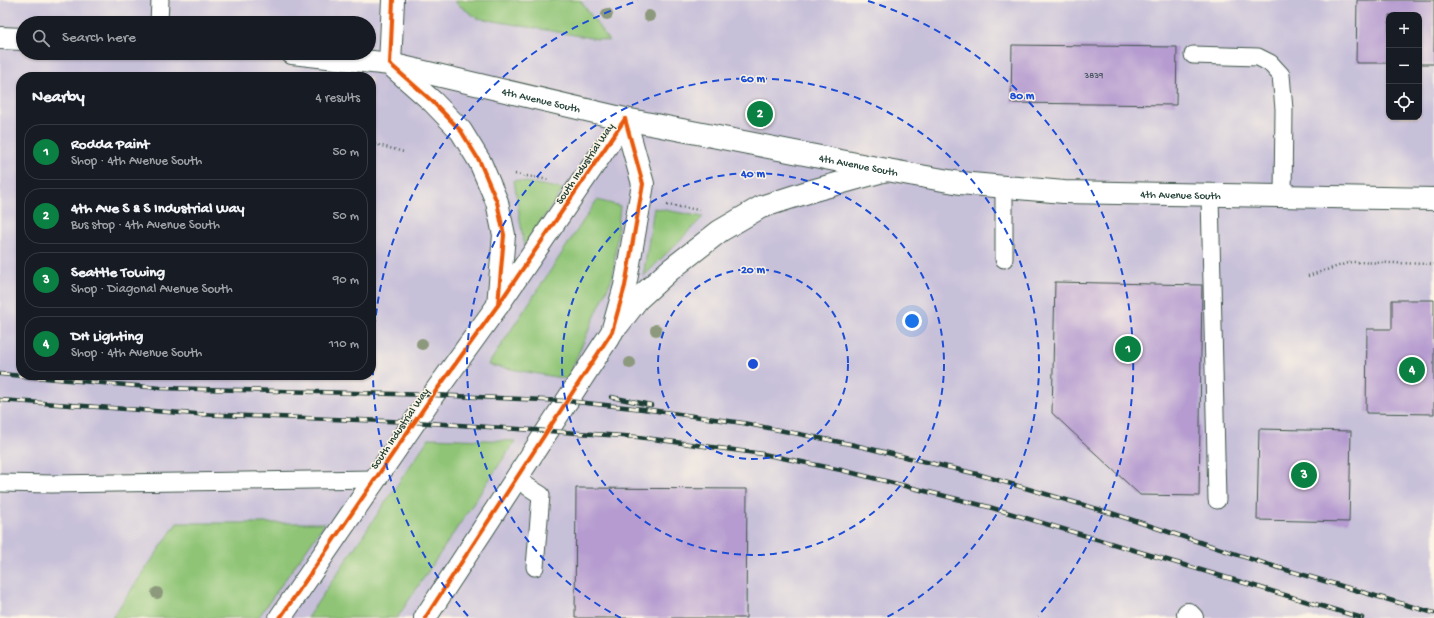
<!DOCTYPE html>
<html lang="en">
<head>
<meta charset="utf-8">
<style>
  body { margin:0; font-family:"Gochi Hand",sans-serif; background:#242831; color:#f1f3f6 }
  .controls { position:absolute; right:12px; top:12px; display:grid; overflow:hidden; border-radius:8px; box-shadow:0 1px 3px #0004 }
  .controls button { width:36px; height:36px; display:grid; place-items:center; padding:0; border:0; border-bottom:1px solid #363941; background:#171b24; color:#f1f3f6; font:20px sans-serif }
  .you { position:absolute; left:912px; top:321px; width:14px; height:14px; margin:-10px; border:3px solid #fff; border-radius:50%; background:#1a73e8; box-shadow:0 0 0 6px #1a73e833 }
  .badge { display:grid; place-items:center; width:26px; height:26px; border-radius:50%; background:#0b8043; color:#fff; font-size:13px; font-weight:700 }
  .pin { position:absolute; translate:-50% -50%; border:2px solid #fff; box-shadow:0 1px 4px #0006 }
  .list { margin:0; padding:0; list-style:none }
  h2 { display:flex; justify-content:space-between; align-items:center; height:52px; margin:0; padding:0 16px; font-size:17px }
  h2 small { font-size:13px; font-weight:400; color:#9ea1a6 }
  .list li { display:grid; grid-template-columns:26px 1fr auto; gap:12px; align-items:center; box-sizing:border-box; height:56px; margin:0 8px 8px; padding:0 8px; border:1px solid #363941; border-radius:16px }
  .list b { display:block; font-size:15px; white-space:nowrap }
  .list p { margin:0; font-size:13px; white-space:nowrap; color:#9ea1a6 }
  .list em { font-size:13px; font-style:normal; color:#9ea1a6 }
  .icon { flex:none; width:22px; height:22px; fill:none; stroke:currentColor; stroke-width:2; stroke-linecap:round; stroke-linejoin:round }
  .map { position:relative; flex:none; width:1434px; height:618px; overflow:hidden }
  .search { position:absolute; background:#171b24; box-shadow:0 1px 3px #0004; left:16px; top:16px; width:360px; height:44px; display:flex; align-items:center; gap:10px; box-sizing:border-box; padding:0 14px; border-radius:22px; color:#9ea1a6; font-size:15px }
  .panel { position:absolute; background:#171b24; box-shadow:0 1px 3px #0004; left:16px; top:72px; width:360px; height:308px; border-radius:16px }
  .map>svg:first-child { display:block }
  .industrial { fill:#c7c0d9; fill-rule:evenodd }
  .green { fill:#8fc476; stroke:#578055 }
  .building { fill:#b59bd0 }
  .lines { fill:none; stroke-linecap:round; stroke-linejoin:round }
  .lane-casing { stroke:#3e5549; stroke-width:19 }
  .street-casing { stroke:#3e5549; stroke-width:24 }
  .secondary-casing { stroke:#3e5549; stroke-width:24 }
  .primary-casing { stroke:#3e5549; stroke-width:24 }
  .path { stroke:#3e5549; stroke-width:2.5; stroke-dasharray:1 3; stroke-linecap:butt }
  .lane { stroke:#fff; stroke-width:17 }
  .street { stroke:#fff; stroke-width:22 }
  .secondary { stroke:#fff; stroke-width:22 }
  .primary { stroke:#fff; stroke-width:22 }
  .rail-casing { stroke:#1f3d34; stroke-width:4.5 }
  .rail { stroke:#fcf5e5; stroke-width:3; stroke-dasharray:9; stroke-linecap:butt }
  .cycleway-casing { stroke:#fcf5e5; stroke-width:6 }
  .cycleway { stroke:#e8590c; stroke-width:4 }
  .tree { fill:#8c997b }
  .ring { fill:none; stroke:#1d4ed8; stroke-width:2; stroke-dasharray:7 5 }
  .labels { text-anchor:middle; stroke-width:3; stroke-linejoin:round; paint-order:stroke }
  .number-label { font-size:9px; fill:#44545b }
  .street-label { font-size:11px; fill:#1f3d34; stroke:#fcf5e5 }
  .centre { fill:#1d4ed8; stroke:#fcf5e5; stroke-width:2 }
  .ring-label { font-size:12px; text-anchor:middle; font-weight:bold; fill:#1d4ed8; stroke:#fcf5e5; stroke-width:3; stroke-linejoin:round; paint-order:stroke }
</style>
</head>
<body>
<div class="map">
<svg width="1434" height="618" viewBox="0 0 1434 618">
  <rect width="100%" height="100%" fill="#fcf5e5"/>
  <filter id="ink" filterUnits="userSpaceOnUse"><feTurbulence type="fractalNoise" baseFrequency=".025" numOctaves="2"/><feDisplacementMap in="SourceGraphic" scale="8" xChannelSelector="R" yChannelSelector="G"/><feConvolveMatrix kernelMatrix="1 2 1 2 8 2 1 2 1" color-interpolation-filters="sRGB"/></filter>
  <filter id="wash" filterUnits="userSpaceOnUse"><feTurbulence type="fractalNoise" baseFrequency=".012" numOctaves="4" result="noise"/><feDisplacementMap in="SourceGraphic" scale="16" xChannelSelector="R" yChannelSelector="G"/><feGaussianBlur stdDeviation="0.9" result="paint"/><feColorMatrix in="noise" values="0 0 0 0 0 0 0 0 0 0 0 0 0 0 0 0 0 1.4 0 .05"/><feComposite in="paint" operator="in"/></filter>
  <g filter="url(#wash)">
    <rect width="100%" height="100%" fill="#efdfbe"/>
    <path class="industrial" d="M0 0H1434V618H0ZM1389 15H1419V117H1389ZM23 23H369V53H23ZM21 77H371V375H21Z"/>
    <g class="green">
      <path d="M456 0H580L609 41 477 18 456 3Z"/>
      <path d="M514 180 563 189 524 246Z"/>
      <path d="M597 200 620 206 613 276 567 379 488 365Z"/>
      <path d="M654 208 703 217 643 277Z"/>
      <path d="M429 438 515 441 397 618H307Z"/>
      <path d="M177 523H325L258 618H112Z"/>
    </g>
    <g id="blocks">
      <g class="building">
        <path d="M1357 0H1434V64H1419V15H1389V63H1356Z"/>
        <path d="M1012 45 1177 47 1176 105 1011 103Z"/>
        <path d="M1055 282 1202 285 1199 496 1140 495 1052 413Z"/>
        <path d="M1392 300H1434V414L1366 413 1367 329H1392Z"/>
        <path d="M1259 429 1351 431 1349 522 1257 520Z"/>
        <path d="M576 488 747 489 746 618H575Z"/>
      </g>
    </g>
  </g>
  <g filter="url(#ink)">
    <use href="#blocks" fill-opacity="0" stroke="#3e5549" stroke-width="1"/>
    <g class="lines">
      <defs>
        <g id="lane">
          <path d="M159 23 160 0"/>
          <path d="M1193 55 1258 57 1270 63 1281 75 1284 109 1283 196"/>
          <path d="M1210 195 1217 500"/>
          <path d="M1004 259V187"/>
          <path d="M516 479 541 495 535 567"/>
          <path d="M0 483 52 484 375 479"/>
        </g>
        <g id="street">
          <path d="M390 64 393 0"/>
          <path d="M1188 614 1192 618"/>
        </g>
        <g id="secondary">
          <path d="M390 64 433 102 461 131 480 162 497 202 504 235 498 305"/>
          <path d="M618 325 638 299 670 270 720 231 761 207 811 191 887 170"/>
          <path d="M280 618 433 395 498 305 625 119"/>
          <path d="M425 618 612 332 625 286 643 184 625 119"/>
        </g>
        <g id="primary">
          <path d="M0 38 23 39"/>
          <path id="s1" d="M292 53 390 64 625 119 887 170 960 183 1064 192 1434 199"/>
        </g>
      </defs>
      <use href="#lane" class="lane-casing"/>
      <use href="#street" class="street-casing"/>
      <use href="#secondary" class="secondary-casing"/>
      <use href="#primary" class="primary-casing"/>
      <g class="path">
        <path d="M371 143 404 152"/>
        <path d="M515 174 550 180"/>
        <path d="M667 205 699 210"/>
        <path d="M1308 276 1351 262 1434 264"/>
      </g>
      <use href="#lane" class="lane"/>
      <use href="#street" class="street"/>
      <use href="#secondary" class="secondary"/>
      <use href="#primary" class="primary"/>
      <defs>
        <g id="rail">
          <path d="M0 374 160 388 433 395 567 401 643 409 743 423 850 444 977 474 1111 513 1266 564 1434 613"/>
          <path d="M611 397 651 405"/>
          <path d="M0 400 196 414 414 422 638 437 763 454 841 470 989 507 1362 618"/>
        </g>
      </defs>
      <use href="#rail" class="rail-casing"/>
      <use href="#rail" class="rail"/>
      <defs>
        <g id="cycleway">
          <path d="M393 0 390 64 433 102 461 131 480 162 497 202 504 235 498 305"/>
          <path d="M280 618 433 395 498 305 625 119"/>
          <path d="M425 618 612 332 625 286 643 184 625 119"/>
        </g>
      </defs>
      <use href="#cycleway" class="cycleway-casing"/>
      <use href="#cycleway" class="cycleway"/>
    </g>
    <g class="tree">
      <circle cx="607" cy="14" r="6"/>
      <circle cx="649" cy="16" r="6"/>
      <circle cx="656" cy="330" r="6"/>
      <circle cx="422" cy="344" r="6"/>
      <circle cx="630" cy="363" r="6"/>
      <circle cx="157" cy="593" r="6"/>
    </g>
  </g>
  <g class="ring">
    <circle cx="753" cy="364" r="95"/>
    <circle cx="753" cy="364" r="191"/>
    <path d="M621 618A286 286 0 1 1 885 618"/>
    <path d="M468 616A381 381 0 0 1 638 1M868 1A381 381 0 0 1 1038 616"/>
  </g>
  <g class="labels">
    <g class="number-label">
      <text x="1094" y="78">3839</text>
    </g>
    <g class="street-label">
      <text dy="4" stroke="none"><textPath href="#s1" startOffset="254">4th Avenue South</textPath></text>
      <text transform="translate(584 163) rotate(-56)" y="4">South Industrial Way</text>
      <text dy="4" stroke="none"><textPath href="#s1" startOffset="578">4th Avenue South</textPath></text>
      <text dy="4" stroke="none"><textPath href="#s1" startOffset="902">4th Avenue South</textPath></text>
      <text transform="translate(399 428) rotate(-56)" y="4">South Industrial Way</text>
    </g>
  </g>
  <circle cx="753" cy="364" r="6" class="centre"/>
  <g class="ring-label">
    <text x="753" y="82">60 m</text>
    <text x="1022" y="99">80 m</text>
    <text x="753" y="177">40 m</text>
    <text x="753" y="273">20 m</text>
  </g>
</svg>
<div class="controls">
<button>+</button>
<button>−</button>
<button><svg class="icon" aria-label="locate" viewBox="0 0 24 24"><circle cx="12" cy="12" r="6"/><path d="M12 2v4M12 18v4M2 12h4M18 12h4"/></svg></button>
</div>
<div class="you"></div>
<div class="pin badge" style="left:1128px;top:349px">1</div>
<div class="pin badge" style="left:760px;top:114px">2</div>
<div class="pin badge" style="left:1304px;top:475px">3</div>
<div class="pin badge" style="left:1412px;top:370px">4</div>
<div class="search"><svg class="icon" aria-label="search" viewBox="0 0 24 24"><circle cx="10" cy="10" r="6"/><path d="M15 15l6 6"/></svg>Search here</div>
<section class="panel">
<h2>Nearby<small>4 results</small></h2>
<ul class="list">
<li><span class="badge">1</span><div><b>Rodda Paint</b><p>Shop · 4th Avenue South</p></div><em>50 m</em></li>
<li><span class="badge">2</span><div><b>4th Ave S &amp; S Industrial Way</b><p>Bus stop · 4th Avenue South</p></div><em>50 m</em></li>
<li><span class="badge">3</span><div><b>Seattle Towing</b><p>Shop · Diagonal Avenue South</p></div><em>90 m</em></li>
<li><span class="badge">4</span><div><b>DH Lighting</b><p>Shop · 4th Avenue South</p></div><em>110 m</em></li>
</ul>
</section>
</div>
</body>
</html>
